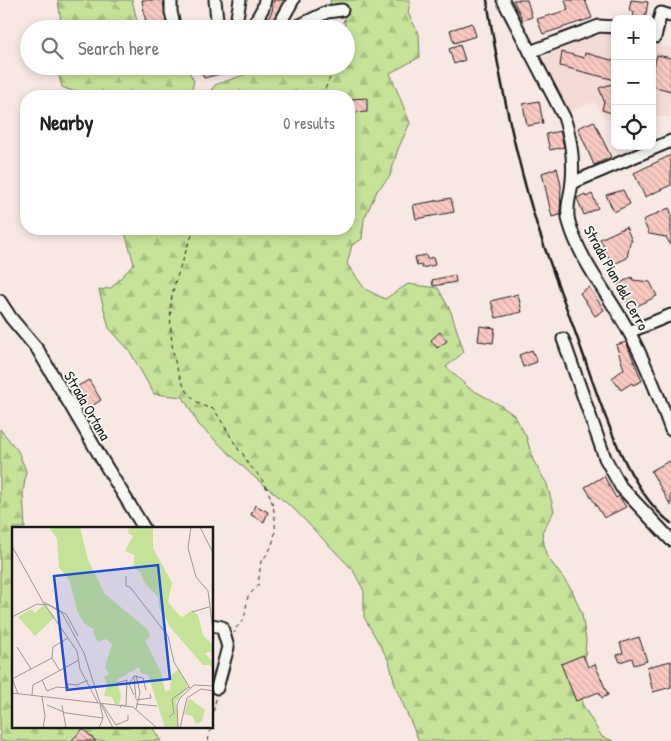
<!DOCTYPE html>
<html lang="en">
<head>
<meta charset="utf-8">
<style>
  body { margin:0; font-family:"Patrick Hand",sans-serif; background:#f6f6f6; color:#222 }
  .controls { position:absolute; right:15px; top:15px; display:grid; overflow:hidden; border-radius:10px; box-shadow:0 2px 8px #0003 }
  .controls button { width:45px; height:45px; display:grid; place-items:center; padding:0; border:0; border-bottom:1px solid #e0e0e0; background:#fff; color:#222; font:25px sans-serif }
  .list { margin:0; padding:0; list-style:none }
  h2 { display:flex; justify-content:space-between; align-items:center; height:65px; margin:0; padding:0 20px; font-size:21px }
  h2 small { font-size:16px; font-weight:400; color:#767676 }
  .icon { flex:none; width:28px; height:28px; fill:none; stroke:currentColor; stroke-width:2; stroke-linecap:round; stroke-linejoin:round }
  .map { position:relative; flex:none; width:671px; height:741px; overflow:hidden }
  .search { position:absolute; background:#fff; box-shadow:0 2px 8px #0003; left:20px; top:20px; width:335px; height:55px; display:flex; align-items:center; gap:12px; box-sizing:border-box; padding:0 18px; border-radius:28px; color:#767676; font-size:19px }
  .panel { position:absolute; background:#fff; box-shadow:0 2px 8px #0003; left:20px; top:90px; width:335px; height:145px; border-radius:20px }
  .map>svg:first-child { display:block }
  .built { fill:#f4dbd6 }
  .forest { fill:url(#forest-firs); stroke:#717f5a }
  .building { fill:url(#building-back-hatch); stroke:#1c1c1c }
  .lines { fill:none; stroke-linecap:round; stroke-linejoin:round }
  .minor-casing { stroke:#1c1c1c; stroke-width:15 }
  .path { stroke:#1c1c1c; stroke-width:1; stroke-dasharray:4 4; stroke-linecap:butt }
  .minor { stroke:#f6f6f2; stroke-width:11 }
  .rail { stroke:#1c1c1c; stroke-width:2.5 }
  .labels { text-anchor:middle; stroke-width:4; stroke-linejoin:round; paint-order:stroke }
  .street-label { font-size:15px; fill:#1c1c1c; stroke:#f6f6f2 }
  .inset-road { fill:none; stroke:#9f9694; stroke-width:1 }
  .view { fill:#1d4ed8; fill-opacity:0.15; stroke:#1d4ed8; stroke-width:2.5 }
  .inset-edge { fill:none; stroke:#1c1c1c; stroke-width:2.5 }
</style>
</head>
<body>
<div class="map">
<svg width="671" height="741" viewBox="0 0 671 741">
  <defs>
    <pattern id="forest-firs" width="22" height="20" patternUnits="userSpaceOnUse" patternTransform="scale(1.25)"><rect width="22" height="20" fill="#c6e299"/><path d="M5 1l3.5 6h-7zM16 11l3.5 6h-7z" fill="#aac183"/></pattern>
    <pattern id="building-back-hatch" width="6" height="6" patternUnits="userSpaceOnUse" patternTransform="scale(1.25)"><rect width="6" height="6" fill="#f9c9c2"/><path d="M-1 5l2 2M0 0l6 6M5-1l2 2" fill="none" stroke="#d5aca6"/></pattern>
  </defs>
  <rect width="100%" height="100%" fill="#f7e8e4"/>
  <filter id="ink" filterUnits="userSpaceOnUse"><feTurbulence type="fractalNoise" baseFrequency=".02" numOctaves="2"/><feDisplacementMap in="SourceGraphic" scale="10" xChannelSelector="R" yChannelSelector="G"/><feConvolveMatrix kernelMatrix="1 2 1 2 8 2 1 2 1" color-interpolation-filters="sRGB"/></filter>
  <g filter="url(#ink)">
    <g class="built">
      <path d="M597 32 615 35V119H605L594 102 568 112 539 59Z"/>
      <path d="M652 43 671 48 670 117H652Z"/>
    </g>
    <g class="forest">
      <path d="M58 0H132L139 29H62Z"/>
      <path d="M330 0H410L408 13 419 34 420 57 390 73 410 123 398 149 390 176 377 191 364 219 362 239 352 245 347 264 365 289 385 299 408 284 438 288 451 312 464 352 446 367 469 388 500 405 515 416 526 436 533 460 547 484 554 511 542 532 546 555 572 590 582 614 586 640 582 704 602 737 614 741H419L396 688 389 661 364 617V591L353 570 294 509 253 476 199 425 183 397 154 394 129 350 109 328 99 290 111 288 134 264 124 229H349V96H207L215 85 258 70 262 66H346V29H344L346 10 331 7Z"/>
      <path d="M56 66H186L194 81 190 96H75V92L62 87Z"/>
      <path d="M0 429 18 451 26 471 23 494 25 528H14V727H152L161 741H0Z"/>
    </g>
    <g class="building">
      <path d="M142 0H163L167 29H147Z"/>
      <path d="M274 0H284L272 21V29H263L272 11Z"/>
      <path d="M513 0H527L532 17 523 20Z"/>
      <path d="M565 0H585L592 18 543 34 537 19 568 10Z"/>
      <path d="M631 0 648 2 645 19H633L634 12 629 11Z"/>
      <path d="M472 23 476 36 454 43 450 30Z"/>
      <path d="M460 45 465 60 454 64 449 49Z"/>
      <path d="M562 52 584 58 585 53 615 61V80L560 66Z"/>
      <path d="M657 55 671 58V91L652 86V74Z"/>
      <path d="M198 66H235V70L204 78Z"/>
      <path d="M615 83V114L602 110 604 101 599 88Z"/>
      <path d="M367 98V112L351 113V99Z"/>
      <path d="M539 101 543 123 527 126 523 104Z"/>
      <path d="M594 121 611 157 594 165 578 128Z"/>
      <path d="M560 131 564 147 550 150 546 134Z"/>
      <path d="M671 155V185L645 197 634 173Z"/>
      <path d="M557 168 561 185 560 215 552 217 542 173Z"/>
      <path d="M623 190 630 204 614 212 606 195Z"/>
      <path d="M585 194 586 197 592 194 598 208 584 215 577 198Z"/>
      <path d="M451 198 454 212 416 219 413 205Z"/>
      <path d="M669 208 671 212V246L666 237 649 234 643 220Z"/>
      <path d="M626 227 632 241 630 242 627 258 612 265 600 239Z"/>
      <path d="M426 255 427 259 433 257 435 265 422 268 421 265 417 266 415 257Z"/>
      <path d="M455 275 456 282 433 286 432 280Z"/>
      <path d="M632 277 633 280 650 282 657 296 631 309 618 284Z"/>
      <path d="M589 287 604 310 595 316 580 293Z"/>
      <path d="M518 294 522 312 496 318 491 301Z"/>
      <path d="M480 326 495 328 493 343 478 341Z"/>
      <path d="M440 332 447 341 437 348 431 340Z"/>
      <path d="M626 342 642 381 633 385 632 383 621 390 612 378 624 369 616 345Z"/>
      <path d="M532 350 537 362 523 367 519 355Z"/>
      <path d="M89 380 101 400 89 408 76 387Z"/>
      <path d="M669 461 671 465V506L651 471Z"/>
      <path d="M604 476 616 498 619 496 626 507 604 518 585 487Z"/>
      <path d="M255 505 268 512 264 522 251 515Z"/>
      <path d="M639 637 647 661 634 665 632 658 620 662 617 655 623 653 620 643Z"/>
      <path d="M583 655 588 667 595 664 608 695 602 698 599 692 576 701 561 664Z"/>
      <path d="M671 661V687L653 692 647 667Z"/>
      <path d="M83 729 96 741H71Z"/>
    </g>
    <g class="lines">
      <defs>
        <g id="minor">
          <path d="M171 0V12L175 29"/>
          <path d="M215 0 218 29"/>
          <path d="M503 0 564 117C571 138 574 159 572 181 571 195 565 208 569 222 580 262 610 296 629 332 646 363 659 397 671 430"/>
          <path d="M235 29 240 0"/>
          <path d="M251 29 263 8 265 0"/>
          <path d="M280 29 279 25 293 0"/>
          <path d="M292 29 327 12 342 10"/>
          <path d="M652 36 655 37 661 13 671 16"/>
          <path d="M530 52 599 26 615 27"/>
          <path d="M572 183 671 141"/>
          <path d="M0 301 11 318 38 350 104 463 144 528"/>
          <path d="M629 332 671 315"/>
          <path d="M563 339 605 458 621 487 671 540"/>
          <path d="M212 625 222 627 228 647 217 688"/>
        </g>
      </defs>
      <use href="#minor" class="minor-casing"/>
      <g class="path">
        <path d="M338 29 345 19"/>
        <path d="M322 96 332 73V66"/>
        <path d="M197 229C189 237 187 249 183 260 178 274 172 289 171 304 169 337 173 403 214 409L240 452 243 454C248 467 252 466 259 476 276 497 284 541 261 561L258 586 248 596 244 620 234 630 235 633"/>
        <path d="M212 719 216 698"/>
        <path d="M208 741 211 727"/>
      </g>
      <use href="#minor" class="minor"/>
      <path class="rail" d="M487 0C499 76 514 152 537 225 551 268 568 311 583 354 601 405 627 490 671 523"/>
    </g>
  </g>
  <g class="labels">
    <g class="street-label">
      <text transform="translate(616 278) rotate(61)" y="5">Strada Pian del Cerro</text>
      <text transform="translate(87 406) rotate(60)" y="5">Strada Ortana</text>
    </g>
  </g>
  <g transform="translate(12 527)">
    <rect width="201" height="201" fill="#f7e8e4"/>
    <path d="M37 0H68L76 33 93 67 136 103 138 109 133 114 149 145 153 164 158 163 159 149 166 142 176 159 164 175 166 201H153L136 148 129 146 127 140 105 153 109 169 107 178 103 177 100 170 92 169 95 157 92 150 97 147 93 140 100 117 94 112 86 115 81 105 83 103 72 96 66 86 57 53 47 40 45 12ZM117 0H141V21L160 56 156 75 167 88 171 90 180 83 186 88 191 108 201 118V131L198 124 193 127 201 134V142L198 138H191L158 100 147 80 146 70 132 55 129 46 121 39 123 28 113 24 121 9 116 6ZM177 171 193 183 190 194 184 197 180 189 172 187Z" fill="#c6e299"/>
    <path d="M32 77 43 90 23 109 6 90 19 82 23 86Z" fill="#c6e299"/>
    <path class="inset-road" d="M179 0 176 21 184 50 196 64 202 112M188 0 202 28M0 19 31 75 65 124 68 142 86 176M114 49V59L118 60 156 109 162 135 178 161M32 75 54 87 66 109M180 85 197 80M0 90 25 77 37 78 50 86 72 126 87 173 101 201M5 120 19 142M48 144 40 131 41 120 56 111M122 149 124 172M0 151 6 167M0 152 40 131M30 153 35 164 45 160 56 161V157L65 158 76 153M105 156 115 153 114 179 109 178 108 181M0 166 121 180 145 201M20 168 21 158 67 133M122 168 117 157 122 149 131 151 134 163M30 170 33 189 31 201M124 173 139 171 138 167M90 177 104 198 116 193V188M124 177 145 179M35 178 54 186 91 191M50 178 54 201M124 182 128 166 124 148M157 190 162 186 160 172 177 160M87 201 91 191 88 177M166 201 165 178 168 171 182 158 202 159M168 201 175 171 189 162 202 164"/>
    <path class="view" d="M146 38 158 152 55 163 42 49Z"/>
    <rect width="201" height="201" class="inset-edge"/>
  </g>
</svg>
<div class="controls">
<button>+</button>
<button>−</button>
<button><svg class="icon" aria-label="locate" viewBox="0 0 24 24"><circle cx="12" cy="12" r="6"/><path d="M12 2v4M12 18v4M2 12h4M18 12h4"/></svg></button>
</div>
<div class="search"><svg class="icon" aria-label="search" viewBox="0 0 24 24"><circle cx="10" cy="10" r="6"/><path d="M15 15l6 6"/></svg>Search here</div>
<section class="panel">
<h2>Nearby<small>0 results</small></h2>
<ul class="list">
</ul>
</section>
</div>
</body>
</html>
